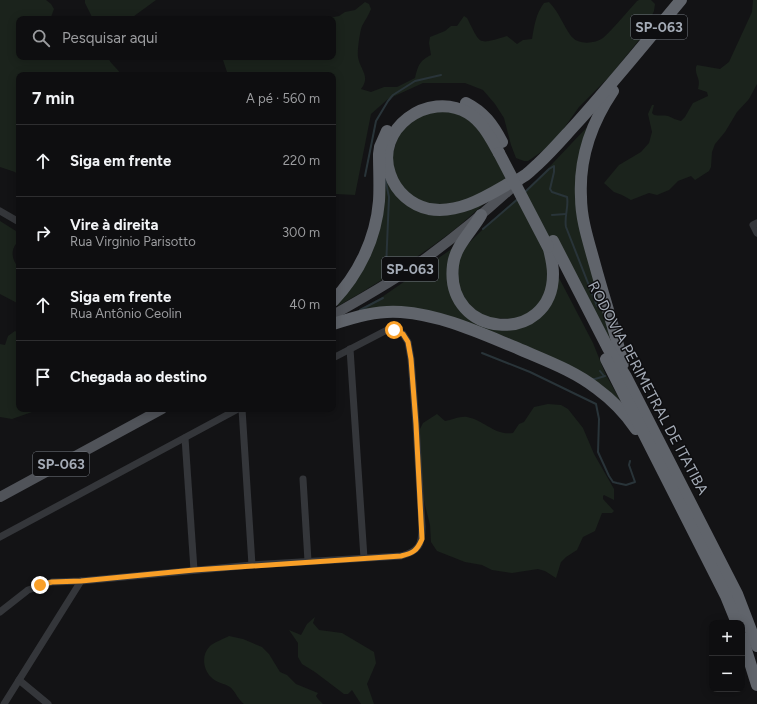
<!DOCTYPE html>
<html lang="pt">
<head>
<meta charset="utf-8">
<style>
  body { margin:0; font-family:Figtree,sans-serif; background:#1c1c1e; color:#f1f3f6 }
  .controls { position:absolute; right:12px; bottom:12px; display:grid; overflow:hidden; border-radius:8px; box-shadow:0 2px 10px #0003 }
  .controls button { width:36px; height:36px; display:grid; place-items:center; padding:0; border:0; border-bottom:1px solid #2e2e30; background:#0e0e10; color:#f1f3f6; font:20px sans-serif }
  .stop { position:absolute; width:12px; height:12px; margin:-9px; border:3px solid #f99f27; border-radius:50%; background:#fff }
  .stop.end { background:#f99f27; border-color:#fff; box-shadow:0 1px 4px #0008 }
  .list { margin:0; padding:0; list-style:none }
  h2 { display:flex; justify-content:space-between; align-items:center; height:52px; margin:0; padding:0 16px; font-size:17px }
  h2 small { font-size:13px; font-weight:400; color:#9b9c9f }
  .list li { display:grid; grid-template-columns:26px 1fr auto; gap:12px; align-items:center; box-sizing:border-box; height:72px; padding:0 16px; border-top:1px solid #2e2e30 }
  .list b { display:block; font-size:15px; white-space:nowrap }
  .list p { margin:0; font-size:13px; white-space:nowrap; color:#9b9c9f }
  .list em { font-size:13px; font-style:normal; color:#9b9c9f }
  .icon { flex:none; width:22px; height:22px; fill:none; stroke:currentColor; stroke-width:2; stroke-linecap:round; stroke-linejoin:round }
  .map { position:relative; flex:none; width:757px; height:704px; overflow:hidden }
  .search { position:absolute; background:#0e0e10; box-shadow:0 2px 10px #0003; left:16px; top:16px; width:320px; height:44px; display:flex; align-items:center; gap:10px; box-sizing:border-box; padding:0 14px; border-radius:8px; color:#9b9c9f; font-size:15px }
  .panel { position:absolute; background:#0e0e10; box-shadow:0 2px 10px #0003; left:16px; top:72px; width:320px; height:340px; border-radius:8px }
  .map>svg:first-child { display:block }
  .green { fill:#1b231c }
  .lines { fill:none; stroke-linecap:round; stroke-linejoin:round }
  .stream { stroke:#293439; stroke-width:2 }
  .street { stroke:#34363a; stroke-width:7 }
  .primary { stroke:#505359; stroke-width:10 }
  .highway { stroke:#60646b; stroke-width:12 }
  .highway-bridge { stroke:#60646b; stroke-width:12 }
  .route { stroke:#f99f27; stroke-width:5 }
  .labels { text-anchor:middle; stroke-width:3; stroke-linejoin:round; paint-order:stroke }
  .shield { fill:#0e0e10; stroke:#777c84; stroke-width:1 }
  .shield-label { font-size:14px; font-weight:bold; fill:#a4abb6 }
  .street-label { font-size:15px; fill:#a4abb6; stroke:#0e0e10 }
</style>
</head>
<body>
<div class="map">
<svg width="757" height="704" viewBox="0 0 757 704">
  <rect width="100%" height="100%" fill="#131315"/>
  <g class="green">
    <path d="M0 0H46L51 4 54 9 51 17 54 19H19V57H108C110 64 117 67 121 75H19V176L15 172 0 167Z"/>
    <path d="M85 0H156L130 19H93L85 3Z"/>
    <path d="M639 0H651L655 4 654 11 643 35 610 76 579 107 562 131 544 150 528 161H524L516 158 511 145 504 118 495 104 483 90 465 83H423L388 99 371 114 355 195 336 194 333 196V75H228L222 57H333V19H324L339 16 345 12 355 10 365 2 369 4 371 9C369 15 365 20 362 26 360 31 357 51 358 57 360 70 371 76 361 89L371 92 384 87H397L415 78C418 66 419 61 431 55L429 43 430 37 445 31 451 26H457L464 16 467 18C481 45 477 45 507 36L517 44 523 40 532 39C534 27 536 13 544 3L549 2C559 12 563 25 571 36 578 45 594 44 603 38 613 29 627 12 637 1Z"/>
    <path d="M753 0H757V84L749 99 737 112 725 132 715 144 712 152 711 167 709 171 695 180 691 176 678 181 669 190 657 195 649 193 631 200 622 195 614 192 604 183 619 165 641 152 649 143 652 132 648 114 652 105H654L652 113 654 115C659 116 664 115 668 116 673 118 676 120 681 121L685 117 693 103 708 96 707 92 698 89C701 77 695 77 696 67L697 65 720 69 729 62 752 12Z"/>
    <path d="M425 112H453L475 123 508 179 459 205H425L400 188 391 160 399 133Z"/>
    <path d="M589 125 577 174 613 346 555 238 547 264 548 288 536 309 518 319 487 318 468 305 457 285V265L464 248 489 223 535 182Z"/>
    <path d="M383 175 411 207 485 203C473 213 462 224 450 233 414 260 377 284 338 306V304L354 283Z"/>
    <path d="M0 221 19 233V241C10 248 11 260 19 268V304L0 294Z"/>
    <path d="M453 248 452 256 464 311 522 328 558 276 593 343 605 373 621 402 454 320 357 311 382 297Z"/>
    <path d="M15 331 19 334V409H33L32 412 12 419 0 417V344L5 345 8 336Z"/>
    <path d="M548 404 561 405 568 409 583 428 594 454 614 489V500L604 495 603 496V499L614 511 612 513H602L595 531 583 537 577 550 566 557 561 562 556 578 545 571 538 569 512 573 492 570 482 565 465 562 437 551 431 542 430 525 424 501 419 431 423 423 437 414 445 421C452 420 460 416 467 417 484 420 495 436 513 433L519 424 524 422 534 407Z"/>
    <path d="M315 617 313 623 319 630 342 633 374 652 376 663 367 684 374 704H361L352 690 348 694H344L315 672 302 664 298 657V643L289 630 301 635 307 624Z"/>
    <path d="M229 636 243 639 262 647 269 654 280 672 287 675 296 684 318 693 316 696 318 699 323 704H244C238 700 236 692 230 687 224 683 216 683 211 677 203 669 201 655 210 646 213 643 225 638 229 636Z"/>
  </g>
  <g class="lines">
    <g class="stream">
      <path d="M365 176 376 121 388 101 393 95 415 81 441 75"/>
      <path d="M385 178 389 197 386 268"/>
      <path d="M525 192 549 169 554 166V172L550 189 552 192 567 197C569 207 564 216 566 227L597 306"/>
      <path d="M552 215 566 214"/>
      <path d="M483 229 519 198"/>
      <path d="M360 310 383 298"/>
      <path d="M482 353 530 372 596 404 599 419 598 452 609 476 613 482 617 483 626 485 635 482 629 465 630 461"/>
      <path d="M600 371 604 376"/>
      <path d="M592 379H595L605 376"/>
    </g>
    <g class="street">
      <path d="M0 211 19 222"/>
      <path d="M757 223 753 225 757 233"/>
      <path d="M350 349 364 558"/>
      <path d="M242 409 252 565"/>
      <path d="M185 438 194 570"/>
      <path d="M303 479 308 561"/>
      <path d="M0 537 238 409"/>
      <path d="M0 612 28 590 52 582 81 581 252 565 401 556C419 551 422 545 422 527L416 424 411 359 408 342 403 334 394 330 385 331 333 358"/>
      <path d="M19 680 48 704"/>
      <path d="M4 704 81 581"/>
    </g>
    <g class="primary">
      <path d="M333 315C365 297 397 279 426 258 459 234 489 209 518 182"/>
      <path d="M0 497 162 409"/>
    </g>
    <g class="highway">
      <path d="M613 91C592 122 579 159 581 197 581 220 589 243 595 265 604 298 615 331 623 364"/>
      <path d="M466 103C484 112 493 125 502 142"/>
      <path d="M499 153C491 139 483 122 468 113 428 90 374 129 390 174 396 192 411 205 429 209 458 214 484 198 508 184 513 181 519 180 524 176 529 173 533 168 538 164 551 152 563 138 575 125 612 84 646 42 681 0"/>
      <path d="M481 215C472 231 455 246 453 265 444 339 553 347 553 274 553 265 551 257 549 249"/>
      <path d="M553 241 608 348 626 377 737 594 757 646"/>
      <path d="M333 301C359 274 376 238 379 201 380 186 379 170 379 154L380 147 387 131"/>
      <path d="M333 324C355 317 378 310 401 312 442 315 480 333 517 348 544 360 573 370 596 388 611 399 625 413 636 429"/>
      <path d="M606 359 726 596 737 623"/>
      <path d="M742 637 757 685"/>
    </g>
    <path class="highway-bridge" d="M499 153 548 247"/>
  </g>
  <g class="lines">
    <path class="route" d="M40 585 52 582 81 581 194 570 401 556C413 553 417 551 422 539L416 424 411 359 408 342 403 334 394 330"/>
  </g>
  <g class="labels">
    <g class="shield">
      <rect x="631" y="15" width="56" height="24" rx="3"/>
      <rect x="382" y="257" width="56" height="24" rx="3"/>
      <rect x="33" y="452" width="56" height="24" rx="3"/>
    </g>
    <g class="shield-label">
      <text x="659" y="32">SP-063</text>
      <text x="410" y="274">SP-063</text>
      <text x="61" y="469">SP-063</text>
    </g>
    <g class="street-label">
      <text transform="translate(648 388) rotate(62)" y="5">RODOVIA PERIMETRAL DE ITATIBA</text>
    </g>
  </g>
</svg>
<div class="controls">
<button>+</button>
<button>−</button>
</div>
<div class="stop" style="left:394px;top:330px"></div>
<div class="stop end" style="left:40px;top:585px"></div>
<div class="search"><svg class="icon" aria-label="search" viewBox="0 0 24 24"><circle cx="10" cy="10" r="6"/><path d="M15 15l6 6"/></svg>Pesquisar aqui</div>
<section class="panel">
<h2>7 min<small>A pé · 560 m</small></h2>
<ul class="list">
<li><svg class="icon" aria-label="ahead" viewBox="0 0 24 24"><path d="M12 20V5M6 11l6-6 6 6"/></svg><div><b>Siga em frente</b></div><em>220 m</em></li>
<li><svg class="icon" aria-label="right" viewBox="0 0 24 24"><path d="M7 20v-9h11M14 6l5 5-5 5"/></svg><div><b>Vire à direita</b><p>Rua Virginio Parisotto</p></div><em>300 m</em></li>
<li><svg class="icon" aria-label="ahead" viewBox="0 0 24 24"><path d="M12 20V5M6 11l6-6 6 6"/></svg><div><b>Siga em frente</b><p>Rua Antônio Ceolin</p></div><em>40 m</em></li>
<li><svg class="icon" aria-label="arrive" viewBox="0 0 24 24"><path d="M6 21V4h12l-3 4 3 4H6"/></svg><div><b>Chegada ao destino</b></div></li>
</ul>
</section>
</div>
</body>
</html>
